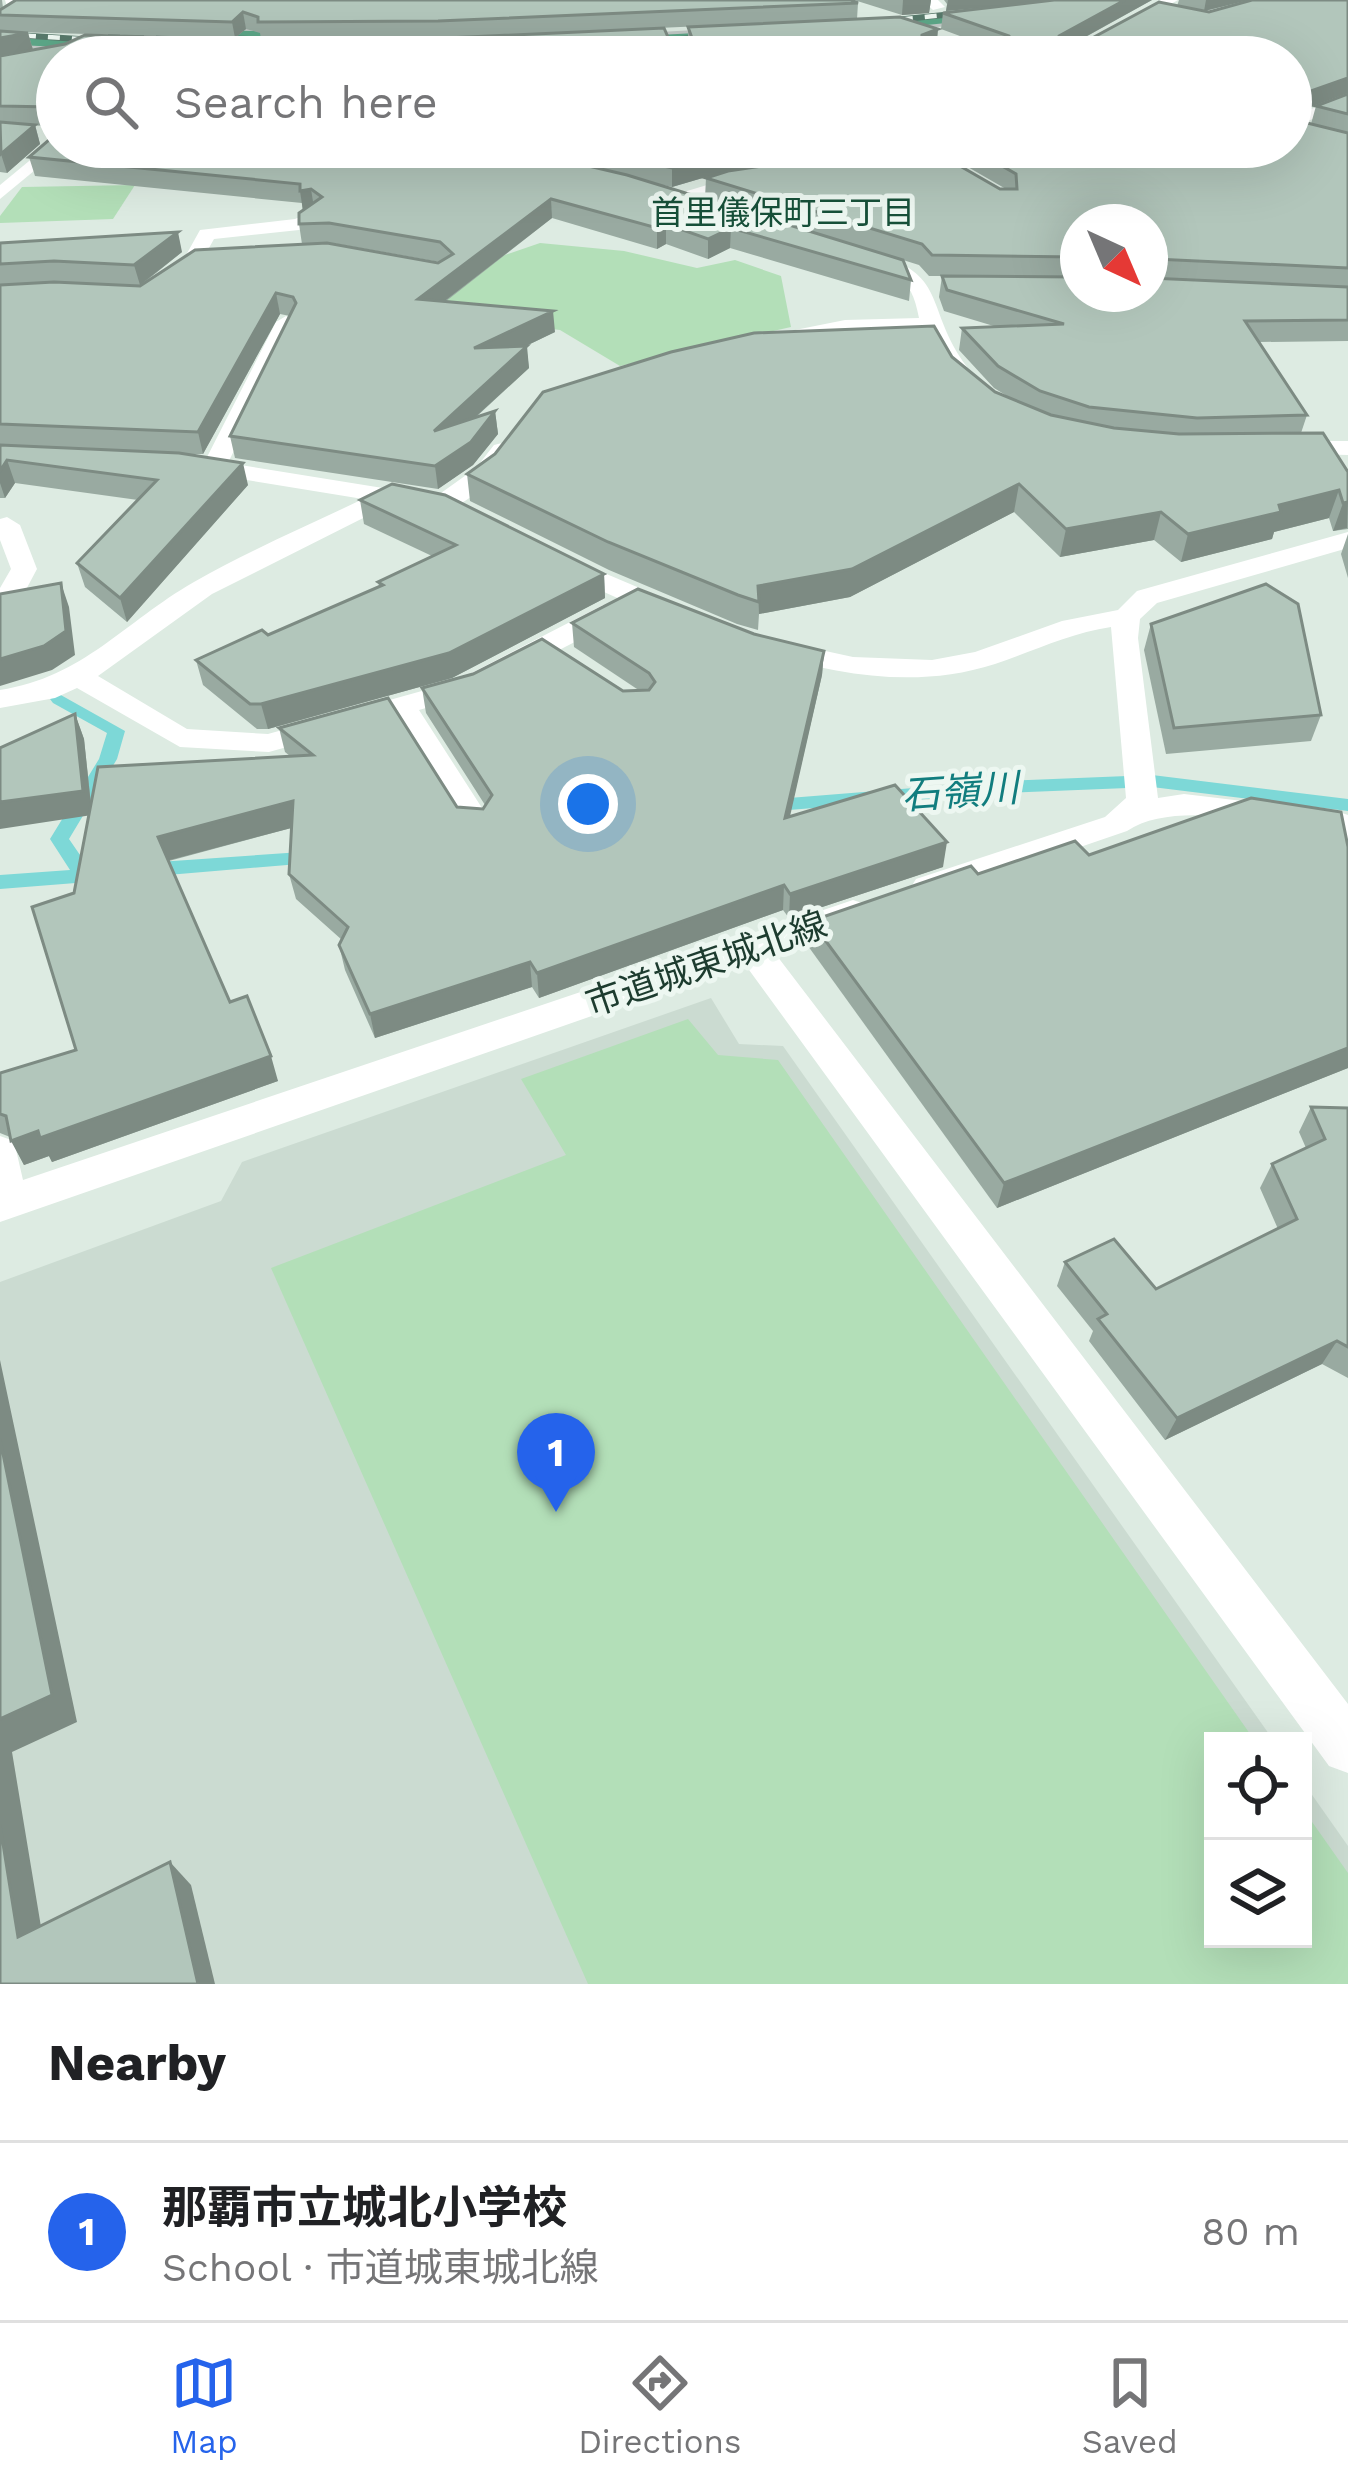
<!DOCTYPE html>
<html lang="en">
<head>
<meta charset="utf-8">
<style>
  body { margin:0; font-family:"Work Sans","Noto Sans JP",sans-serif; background:#f6f6f6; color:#202124 }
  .controls { position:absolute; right:36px; bottom:36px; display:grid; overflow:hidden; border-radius:0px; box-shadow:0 12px 48px #0002 }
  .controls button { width:108px; height:108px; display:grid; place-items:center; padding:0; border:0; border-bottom:3px solid #e0e0e0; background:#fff; color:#202124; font:60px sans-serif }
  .compass { position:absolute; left:1060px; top:204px; width:108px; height:108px; border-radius:50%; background:#fff; box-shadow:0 12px 48px #0002; rotate:136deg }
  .you { position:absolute; left:588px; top:804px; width:42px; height:42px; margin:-30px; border:9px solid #fff; border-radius:50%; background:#1a73e8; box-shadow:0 0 0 18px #1a73e833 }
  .badge { display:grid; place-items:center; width:78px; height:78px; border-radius:50%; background:#2563eb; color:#fff; font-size:39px; font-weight:700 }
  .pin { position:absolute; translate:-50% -99px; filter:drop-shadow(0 3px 6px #0008) }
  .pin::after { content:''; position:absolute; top:63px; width:42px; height:36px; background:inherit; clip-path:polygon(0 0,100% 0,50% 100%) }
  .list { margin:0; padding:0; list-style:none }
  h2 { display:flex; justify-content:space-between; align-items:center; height:156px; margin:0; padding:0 48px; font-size:51px }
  h2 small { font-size:39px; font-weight:400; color:#757577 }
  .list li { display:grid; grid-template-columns:78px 1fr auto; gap:36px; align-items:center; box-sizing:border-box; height:180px; padding:0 48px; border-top:3px solid #e0e0e0 }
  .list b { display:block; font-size:45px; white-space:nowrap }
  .list p { margin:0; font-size:39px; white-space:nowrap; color:#757577 }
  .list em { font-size:39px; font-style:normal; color:#757577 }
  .icon { flex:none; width:66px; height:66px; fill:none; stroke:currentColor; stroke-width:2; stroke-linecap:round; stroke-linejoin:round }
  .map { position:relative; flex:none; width:1348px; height:1984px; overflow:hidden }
  .search { position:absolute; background:#fff; box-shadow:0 12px 48px #0002; left:36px; right:36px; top:36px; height:132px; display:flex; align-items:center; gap:30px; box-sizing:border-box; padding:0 42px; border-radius:66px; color:#757577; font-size:45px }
  .sheet { height:336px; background:#fff }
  nav { display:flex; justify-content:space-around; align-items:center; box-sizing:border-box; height:168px; border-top:3px solid #e0e0e0; background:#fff; font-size:33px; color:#757577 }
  nav a { display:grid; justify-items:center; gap:6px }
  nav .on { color:#2563eb }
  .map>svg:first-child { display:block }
  .built { fill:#cbdbd1 }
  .green { fill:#b3dfb8 }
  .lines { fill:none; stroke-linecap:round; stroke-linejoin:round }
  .stream { fill:#7dd8d7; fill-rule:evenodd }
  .major-casing { stroke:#c0c8c5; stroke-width:6 }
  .minor { fill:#fff; fill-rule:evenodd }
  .major { fill:#5ca687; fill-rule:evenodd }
  .rail-casing { stroke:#57786a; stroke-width:6 }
  .rail { stroke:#edf7f1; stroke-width:4.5; stroke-dasharray:12; stroke-linecap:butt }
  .wall { fill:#99aaa1; fill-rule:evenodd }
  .shaded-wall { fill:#7d8b83 }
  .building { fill:#b2c6bb; stroke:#7d8b83; stroke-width:3 }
  .labels { text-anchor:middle; stroke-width:10; stroke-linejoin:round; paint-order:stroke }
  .far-neighbourhood-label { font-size:33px; fill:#175039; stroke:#edf7f1 }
  .street-label { font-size:36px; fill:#1d3c2f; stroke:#edf7f1 }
  .water-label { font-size:39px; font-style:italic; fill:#117d7e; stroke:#edf7f1 }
</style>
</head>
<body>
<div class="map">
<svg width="1348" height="1984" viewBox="0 0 1348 1984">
  <rect width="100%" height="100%" fill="#ddebe2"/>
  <path class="built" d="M711 998 739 1044 783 1046 1274 1741H1213V1939H1303V1782L1348 1846V1984H0V1282L221 1201 242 1162Z"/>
  <g class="green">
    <path d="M135 185 113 219 0 223V216L22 187Z"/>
    <path d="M540 243 624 251 697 268 735 260 781 276 791 327 620 366 560 330 400 311 464 269Z"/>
    <path d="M688 1019 718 1055 778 1060 1255 1741H1213V1939H1303V1809L1348 1873V1984H588L271 1268 566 1155 521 1079Z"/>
  </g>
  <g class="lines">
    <g class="stream">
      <path d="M59 694 125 731 117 759 69 839 89 868 101 867 111 874 101 881 0 889V875L70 870 50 839 99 759 107 733 53 703 50 699Z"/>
      <path d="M1152 775 1348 799V811L1152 787 1001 793 764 812 755 806 764 800 1001 781Z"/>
      <path d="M316 851 326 857 323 862 144 877 134 870 144 863Z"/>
    </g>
    <defs>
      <g id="major">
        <path d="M991 11 996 18 867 31 860 27Z"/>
        <path d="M644 25 649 32 478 39 471 35 478 31Z"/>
        <path d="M190 30 308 32 315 36 308 40 185 37Z"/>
        <path d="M734 31 739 38 621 45 614 41 621 37Z"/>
        <path d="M0 36 116 42 123 46 116 50 0 44Z"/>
      </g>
    </defs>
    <use href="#major" class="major-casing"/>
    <g class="minor">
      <path d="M5 0H19L22 11 0 26V15L8 10Z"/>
      <path d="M922 0H938L945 7 933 10Z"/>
      <path d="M1161 0H1178L1076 57H1058Z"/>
      <path d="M1348 96V106L1291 127V116Z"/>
      <path d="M57 138V147H63L0 199V185Z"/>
      <path d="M918 147H954L888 163 879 158Z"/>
      <path d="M750 172 759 177 756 181 673 203 664 198Z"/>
      <path d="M312 212 321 218 299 230 214 239 200 264 173 285 156 281 185 257 200 230 295 219Z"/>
      <path d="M861 249C953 273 921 304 967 367L964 372H948L922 330 845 332 770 345V335L845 320 919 318C911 274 894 272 854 259V251Z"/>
      <path d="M286 316 296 322 228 463 389 489H422L434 496 422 503H393L212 594 98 676 187 729 268 734 454 682 603 605H623L627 611 623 617 474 694 419 710 491 822 486 829H464L394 717 269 752 180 747 77 688 55 698 0 708V690C84 677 124 622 194 582 248 551 307 526 363 499L198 472 186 465 189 460 206 459 276 322Z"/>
      <path d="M1287 441H1348V455L1279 453V443Z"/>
      <path d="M502 443 514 450C497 473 466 514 434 508L430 503 434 498 476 468 494 445Z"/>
      <path d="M7 517 20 525 37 569 21 599 0 604V588L11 569 0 540V519Z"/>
      <path d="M1348 532V548L1157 603 1140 619 1138 638 1158 798 1184 794 1342 813 1348 815V842L1332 833C1275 826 1176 798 1127 831L940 895H916L911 887 916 879 1105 817 1126 798 1111 627C1070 633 1034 651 995 664 917 689 842 675 765 654L761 648 775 640 853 657 932 660 975 652 1062 621 1118 610 1137 591Z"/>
      <path d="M564 556 682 606 686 612 672 620 662 618 555 570 551 564 555 558Z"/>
      <path d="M853 900 865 904 870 912 865 920 774 952 1348 1704V1773L1329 1766 744 963 0 1222V1136L14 1141 23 1180Z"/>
    </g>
    <use href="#major" class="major"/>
    <defs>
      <g id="rail">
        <path d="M877 22 972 12"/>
        <path d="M0 34 110 41"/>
        <path d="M96 34 276 40"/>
        <path d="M324 40 438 37"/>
        <path d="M638 42 721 36"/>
      </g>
    </defs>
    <use href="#rail" class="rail-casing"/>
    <use href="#rail" class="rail"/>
  </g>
  <g class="wall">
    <path d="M0 0H2L3 8 0 10 16 0H851L858 3 857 19 439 38 261 39 260 33 246 29 235 38 14 32 28 33 33 50 6 55 65 44 85 35 219 39 223 44H238L244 39H425L664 28 671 44H688V27L900 17 938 29 937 42 968 39 941 29 943 13 1015 5 946 11 947 4 944 0H1152L1073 44H1081L1159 2 1183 7 1177 6 1179 0H1249L1205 11 1209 12 1252 0H1348V93L1294 113 1295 120 1311 124 1316 106 1348 94V341L1259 342 1307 415 1301 433H1323L1348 472V529L1333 531 1329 518 1274 532 1272 539 1181 562 1154 540 1060 557 1014 512 850 597 759 614 758 630 737 624 609 570 470 501 467 474 495 454 543 392 671 352 754 333 934 326 952 357 995 392 1012 399 994 388 959 350 962 328 997 327 944 311 939 297 942 276H947H929L919 265 705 198 706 178 728 171 892 147H927L1000 189H1006L947 155 948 147H1291V57H57V126L26 125H35L40 144 7 173 0 172ZM1078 222H1150V294H1078Z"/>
    <path d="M854 0H931L929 13 902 15Z"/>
    <path d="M57 147H888L723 172 672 187 653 183 911 280 909 301 730 248 708 259 666 244 657 249 552 218 445 302 555 332 526 346 529 368 475 418 495 411 498 434 473 465 438 489 235 458 230 436 290 316 280 314 203 454H185L248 485 127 622 85 587 77 563 138 500 15 483 5 498H0V243L182 252 140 286 439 262 332 243 302 244 299 224 303 211 302 203 35 176 29 157Z"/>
    <path d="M360 500 604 574 605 598 452 678 268 729H257L203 685 196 660 268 635 379 586 378 582 432 556 364 524Z"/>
    <path d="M1348 534V578L1341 554Z"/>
    <path d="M572 623 754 634 824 651 822 675 789 817 943 867 789 918 783 910 539 998 532 987 375 1038 345 970 339 945 342 940 296 899 289 874 291 828 169 861 230 1002 278 1081 52 1162 49 1156 24 1165 10 1137 0 1133V1073L76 1050 74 893 89 816 75 714 84 739 91 804 290 756 285 752 279 728 457 807 483 809 485 805 426 713 422 688 640 691 574 647Z"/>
    <path d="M1151 624 1321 715 1311 741 1166 754 1144 650Z"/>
    <path d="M1348 847V1068L997 1208 808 946 811 921 978 874 1089 855Z"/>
    <path d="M1311 1107 1348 1108V1378L1322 1364 1165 1440 1089 1341 1093 1331 1057 1286 1065 1262 1156 1289 1278 1229 1260 1188 1272 1164 1306 1148 1299 1132Z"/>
  </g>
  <g class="shaded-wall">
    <path d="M903 0H931L929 13 902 15Z"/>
    <path d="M948 0H1062L946 11Z"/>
    <path d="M1125 0H1152L1056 53 1059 36Z"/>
    <path d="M1206 0H1249L1204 11Z"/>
    <path d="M243 12 246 29 235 38 232 22Z"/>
    <path d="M938 29 936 46 920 52 922 35Z"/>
    <path d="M28 33 33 50 0 56V38Z"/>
    <path d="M1348 78V93L1291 114V98Z"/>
    <path d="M35 125 40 144 7 173 1 154Z"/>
    <path d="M762 147H888L723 172 672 187V168L724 153Z"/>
    <path d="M311 189 314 208 303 211 300 191Z"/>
    <path d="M551 199 552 218 420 320 418 299Z"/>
    <path d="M666 224V244L657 249V228Z"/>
    <path d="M731 228 730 248 708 259V239Z"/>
    <path d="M178 232 182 252 140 285 134 265Z"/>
    <path d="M276 293 280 314 203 454 198 432Z"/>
    <path d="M553 311 555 332 476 370 474 348Z"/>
    <path d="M527 346 529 368 436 453 434 431Z"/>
    <path d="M495 411 498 434 473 465 438 489 435 466Z"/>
    <path d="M7 460 15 483 5 498 0 483V471Z"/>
    <path d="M243 463 248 485 127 622 120 598Z"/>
    <path d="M1019 484 1014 512 850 597 759 614 758 586Z"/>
    <path d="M1339 490 1329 518 1274 532 1272 539 1181 562 1188 534 1279 505Z"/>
    <path d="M1348 502 1347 528 1333 531 1343 503Z"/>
    <path d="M1161 512 1154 540 1060 557 1066 529Z"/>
    <path d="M604 574 605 598 452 678 268 729 261 704Z"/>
    <path d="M61 583 69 607 75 655 52 670 0 686V659Z"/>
    <path d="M824 651 822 675 784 843 785 818Z"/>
    <path d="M75 714 84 739 92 815 0 829V802Z"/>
    <path d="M293 801 299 826 166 861 158 837Z"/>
    <path d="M947 842 943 867 789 918 790 894Z"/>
    <path d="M784 885 783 910 539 998 537 973Z"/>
    <path d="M530 962 532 987 375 1038 370 1014Z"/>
    <path d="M1348 1048V1068L997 1208 1004 1183Z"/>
    <path d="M271 1056 278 1081 52 1162 49 1156 24 1165 11 1141Z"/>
    <path d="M1337 1341 1322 1364 1165 1440 1177 1418Z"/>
    <path d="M0 1360 77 1722 12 1752 46 1957 18 1937 0 1825Z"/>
    <path d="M170 1862 191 1885 215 1984H198Z"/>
  </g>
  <g class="building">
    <path d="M16 0H851L858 3 438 21 258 22V17L243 12 232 22 0 15V10Z"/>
    <path d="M1054 0H1125L1059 36 1057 43 1081 44 1159 2 1209 12 1252 0H1348V78L1291 98 1295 120 1348 133V268L1155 259 1150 265V222H1078V257L932 255 922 244 706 178 728 171 892 147H927L1000 189H1017L1016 174 969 147H1059L1069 151 1077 147H1291V57H57V117L52 107 0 106V56L65 44 85 35 219 39 223 44H238L244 39H425L664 28 671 44H688L692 38 688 27 900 17 938 29 922 35 921 44 968 39 1007 44 1012 41 1009 36 943 13Z"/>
    <path d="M0 31 28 33 0 38Z"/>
    <path d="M1348 94V114L1316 106Z"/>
    <path d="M0 122 35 125 1 154Z"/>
    <path d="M57 133V147H507L627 175 903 260 911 280 731 228 708 239 666 224 657 228 551 199 418 299 553 311 474 348 527 346 434 431 495 411 471 442 435 466 230 436 296 303 293 297 276 293 198 432 0 424V285L54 282 140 286 195 250 327 243 438 263 453 254 440 242 329 223 299 224V213L322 197 311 189 300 191V184L29 157Z"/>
    <path d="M580 147H762L724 153 672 168Z"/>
    <path d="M178 232 134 265 54 261 0 264V243Z"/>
    <path d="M942 276 1078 277V294H1150V278L1348 287V320L1245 321 1307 415 1197 418 1089 407 1040 391 998 366 962 328 1064 324 947 290Z"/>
    <path d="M934 326 952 357 995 392 1051 415 1114 428 1179 434 1323 433 1348 472V502L1343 503 1339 490 1279 505 1281 512 1188 534 1161 512 1066 529 1019 484 852 569 758 586 759 602 738 595 608 542 467 474 495 454 543 392 671 352 754 333Z"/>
    <path d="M0 445 179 453 243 463 120 598 77 563 157 480 7 460 0 471Z"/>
    <path d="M392 484 445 495 604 574 449 653 261 704H250L196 660 262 630 268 635 383 585 378 582 456 545 360 500Z"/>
    <path d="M61 583 66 631 44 646 0 659V594Z"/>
    <path d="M1266 584 1298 604 1321 715 1174 728 1151 624Z"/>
    <path d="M638 589 754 634 824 651 785 818 895 785 947 842 790 894 784 885 537 973 530 962 370 1014 339 945 348 927 289 874 293 801 158 837 230 1002 247 996 271 1056 40 1138 38 1131 11 1141 6 1116 0 1114V1073L76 1050 32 907 74 893 98 767 313 755 279 728 388 698 457 807 483 809 492 795 422 688 473 674 542 639 623 691 649 690 655 682 649 673 572 623Z"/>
    <path d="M75 714 83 791 0 802V748Z"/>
    <path d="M1251 798 1341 812 1348 847V1048L1004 1183 811 921 971 866 978 874 1075 841 1089 855Z"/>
    <path d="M1311 1107 1348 1108V1347L1337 1341 1177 1418 1098 1319 1107 1314 1065 1262 1114 1239 1156 1289 1297 1219 1272 1164 1325 1139Z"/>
    <path d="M0 1439 52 1695 0 1719Z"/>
    <path d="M0 1825 18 1937 170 1862 198 1984H0Z"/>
  </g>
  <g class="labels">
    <g class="far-neighbourhood-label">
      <text x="783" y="224">首里儀保町三丁目</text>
    </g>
    <g class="street-label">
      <text transform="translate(706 963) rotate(-19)" y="13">市道城東城北線</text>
    </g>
    <g class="water-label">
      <text transform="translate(960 791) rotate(-4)" y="14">石嶺川</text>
    </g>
  </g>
</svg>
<div class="controls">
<button><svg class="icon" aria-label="locate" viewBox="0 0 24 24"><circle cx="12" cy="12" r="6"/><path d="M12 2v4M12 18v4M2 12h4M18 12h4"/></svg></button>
<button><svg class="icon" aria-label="layers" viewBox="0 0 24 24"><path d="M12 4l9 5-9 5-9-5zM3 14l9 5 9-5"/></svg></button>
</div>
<svg class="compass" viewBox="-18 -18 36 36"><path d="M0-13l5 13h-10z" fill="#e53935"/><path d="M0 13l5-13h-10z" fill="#757577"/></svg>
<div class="you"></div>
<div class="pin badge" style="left:556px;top:1512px">1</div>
<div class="search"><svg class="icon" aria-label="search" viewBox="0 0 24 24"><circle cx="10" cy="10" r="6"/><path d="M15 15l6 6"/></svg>Search here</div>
</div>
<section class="sheet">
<h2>Nearby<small></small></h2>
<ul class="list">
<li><span class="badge">1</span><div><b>那覇市立城北小学校</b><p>School · 市道城東城北線</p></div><em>80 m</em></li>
</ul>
</section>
<nav>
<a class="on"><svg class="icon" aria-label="map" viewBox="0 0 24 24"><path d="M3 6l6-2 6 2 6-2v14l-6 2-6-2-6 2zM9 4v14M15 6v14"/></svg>Map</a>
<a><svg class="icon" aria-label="directions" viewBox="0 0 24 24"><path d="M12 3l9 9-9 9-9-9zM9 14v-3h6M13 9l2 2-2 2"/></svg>Directions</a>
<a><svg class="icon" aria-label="saved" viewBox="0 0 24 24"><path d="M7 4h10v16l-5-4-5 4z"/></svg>Saved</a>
</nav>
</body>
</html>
